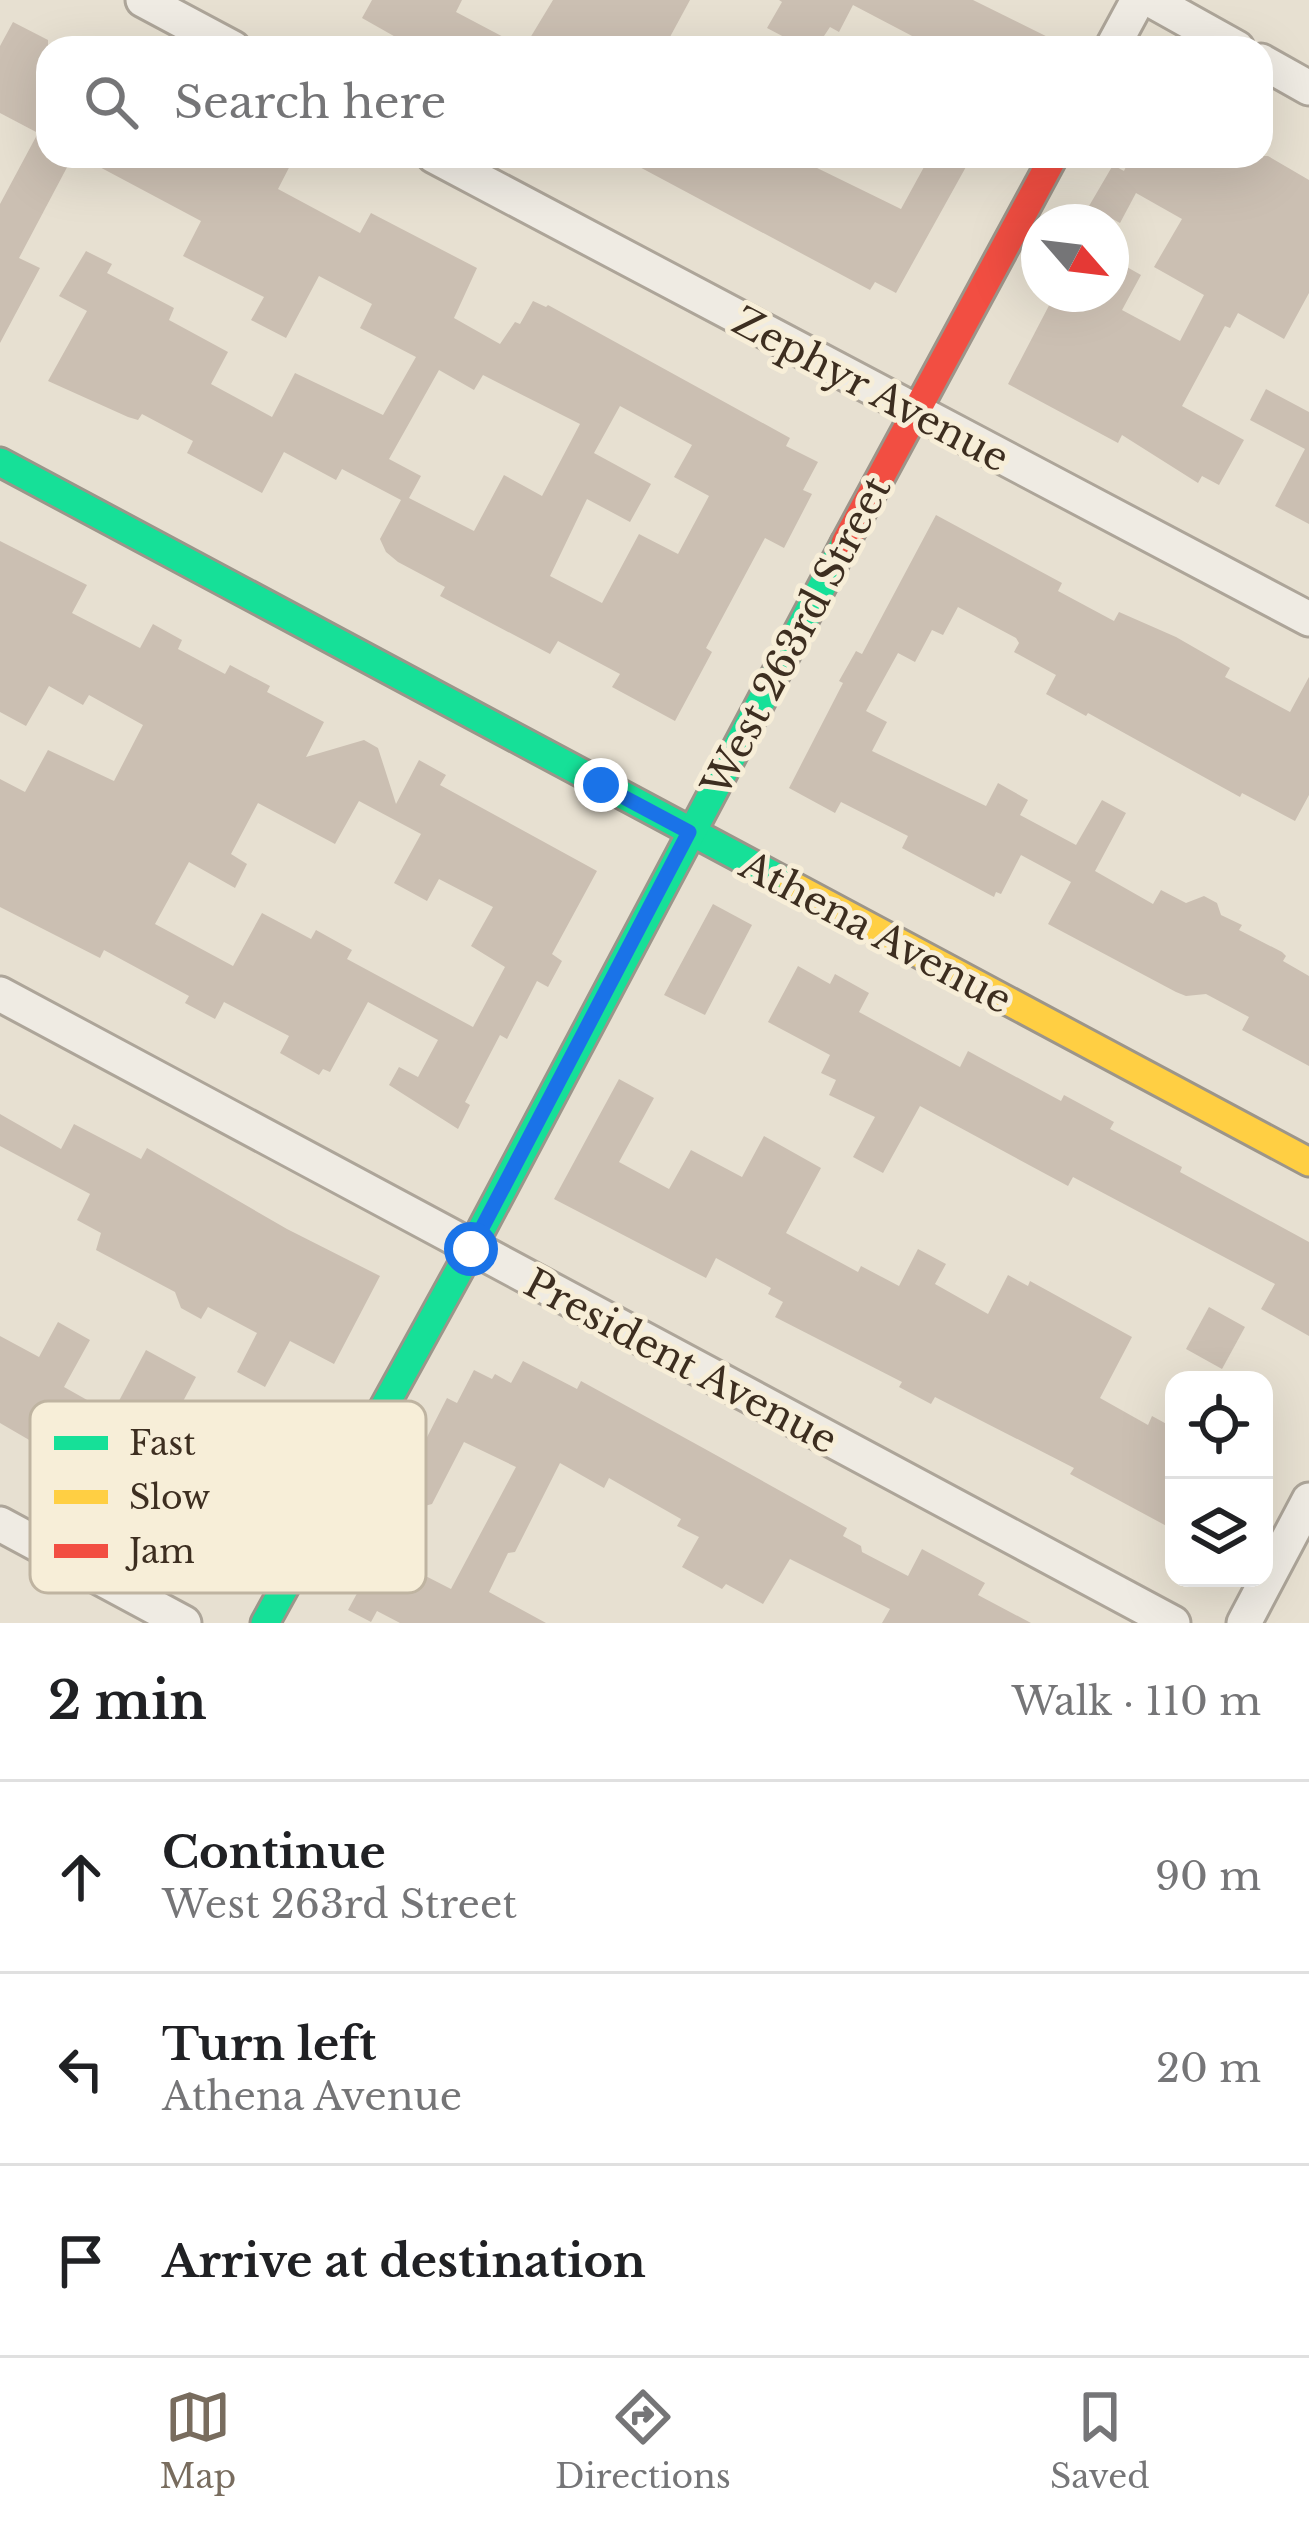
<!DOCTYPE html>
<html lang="en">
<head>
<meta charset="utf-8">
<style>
  body { margin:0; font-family:"Libre Baskerville",serif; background:#f2f2f2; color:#202124 }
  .controls { position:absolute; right:36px; bottom:36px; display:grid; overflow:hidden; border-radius:24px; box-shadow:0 12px 48px #0002 }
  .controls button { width:108px; height:108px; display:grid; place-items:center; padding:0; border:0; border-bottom:3px solid #e0e0e0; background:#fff; color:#202124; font:60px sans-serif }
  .compass { position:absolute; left:1021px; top:204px; width:108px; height:108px; border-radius:50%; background:#fff; box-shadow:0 12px 48px #0002; rotate:118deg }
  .stop { position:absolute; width:36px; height:36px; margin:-27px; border:9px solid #1a73e8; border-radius:50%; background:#fff }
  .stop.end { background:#1a73e8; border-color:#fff; box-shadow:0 3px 12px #0008 }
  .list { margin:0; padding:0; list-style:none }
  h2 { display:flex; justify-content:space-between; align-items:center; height:156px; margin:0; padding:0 48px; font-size:51px }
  h2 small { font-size:39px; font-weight:400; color:#757577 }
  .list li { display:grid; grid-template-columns:78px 1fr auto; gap:36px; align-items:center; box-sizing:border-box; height:192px; padding:0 48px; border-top:3px solid #e0e0e0 }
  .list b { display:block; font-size:45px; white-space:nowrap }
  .list p { margin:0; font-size:39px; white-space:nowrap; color:#757577 }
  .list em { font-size:39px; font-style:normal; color:#757577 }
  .icon { flex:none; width:66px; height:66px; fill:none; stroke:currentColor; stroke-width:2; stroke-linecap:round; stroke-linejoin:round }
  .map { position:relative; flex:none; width:1309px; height:1623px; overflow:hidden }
  .search { position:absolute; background:#fff; box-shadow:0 12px 48px #0002; left:36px; right:36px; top:36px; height:132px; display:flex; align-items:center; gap:30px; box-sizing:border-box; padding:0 42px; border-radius:36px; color:#757577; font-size:45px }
  .sheet { height:732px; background:#fff }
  nav { display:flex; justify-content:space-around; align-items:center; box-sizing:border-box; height:168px; border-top:3px solid #e0e0e0; background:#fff; font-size:33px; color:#757577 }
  nav a { display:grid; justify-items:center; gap:6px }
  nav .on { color:#786c5e }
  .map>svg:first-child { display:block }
  .building { fill:#cbbfb2; fill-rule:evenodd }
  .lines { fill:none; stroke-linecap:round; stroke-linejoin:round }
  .street-casing { stroke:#ada599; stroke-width:39 }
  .fast-casing { stroke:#9c958a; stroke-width:33 }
  .slow-casing { stroke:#9c958a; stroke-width:33 }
  .jam-casing { stroke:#9c958a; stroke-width:33 }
  .street { stroke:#efebe3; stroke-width:33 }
  .fast { stroke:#16e098; stroke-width:27 }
  .slow { stroke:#ffcf43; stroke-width:27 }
  .jam { stroke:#f24e42; stroke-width:27 }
  .route { stroke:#1a73e8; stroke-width:15 }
  .labels { text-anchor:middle; stroke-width:10; stroke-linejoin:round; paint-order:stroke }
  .street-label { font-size:39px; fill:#3d2e20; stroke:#f7eed8 }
  .key { fill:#f7eed8; stroke:#bfb4a1; stroke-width:3 }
  .key-label { font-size:33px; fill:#3d2e20 }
</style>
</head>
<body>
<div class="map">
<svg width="1309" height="1623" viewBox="0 0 1309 1623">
  <rect width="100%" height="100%" fill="#e7e0d1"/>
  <g class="building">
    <path d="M372 0H462L456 12 524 48H415L362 18Z"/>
    <path d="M553 0H690L664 48H524Z"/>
    <path d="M779 0H973L1070 48H935L853 5 839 32 830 27 816 48H805L767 28 782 2Z"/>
    <path d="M13 22 48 40V156H73L19 258 40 268 0 343V204L38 133 0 113V46Z"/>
    <path d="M79 156H295L278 189 360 233 371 213 477 268 454 318 500 344 515 322 520 324 533 301 546 307 548 305 790 438 786 446 818 462 803 490 812 494 784 548 765 538 706 648 712 652 675 721 612 687 620 674 558 641 550 654 440 596 445 587 398 562 386 552 380 539 401 500 342 469 336 480 284 452 262 493 187 453 193 441 142 414 138 420 128 417 48 381 87 311 59 296 86 251 112 264 107 273 174 308 169 320 228 352 211 384 272 417 295 373 383 415 416 357 360 328 372 304 319 276 286 338 251 320 264 297 183 256 201 221ZM439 370 474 390 483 375 580 424 542 496 504 475 474 531 409 498 421 476 389 459ZM620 406 692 445 674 477 709 496 678 554 639 534 602 603 550 576 587 499 630 522 651 484 594 453Z"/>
    <path d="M619 156H818L813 166 901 209 930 156H972L896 293 875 282 870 290Z"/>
    <path d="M1131 156H1268L1309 180V293L1284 339 1238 313 1230 328 1225 326 1182 406 1244 440 1219 485 1202 476 1198 483 1122 435 1118 443 1008 384 1055 294H1111V258L1141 275 1122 310 1180 341 1204 295 1154 267 1182 219 1136 193 1120 223 1089 206 1113 165 1124 171Z"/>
    <path d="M1266 389 1309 412V524L1275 506 1305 449 1250 420Z"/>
    <path d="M936 515 1062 583 1058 591 1114 621 1119 612 1176 637 1230 668 1225 677 1290 712 1309 677V795L1295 821 1242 793 1240 797 1088 713 1086 716 1046 694 1056 675 1014 652 1019 643 1016 638 958 607 943 635 932 630 915 662 898 653 866 711 887 722 872 751 986 806 998 783 1028 800 1020 815 1076 845 1102 800 1126 813 1095 871 1153 904 1161 890 1186 903 1204 896 1217 903 1221 915 1242 925 1239 930 1282 952 1286 956 1283 961 1309 976V1066L1242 1030 1249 1017 1206 994 1186 996 1176 992 1048 924 1071 882 1021 855 1001 894 996 892 994 897 902 848 908 836 841 802 835 813 789 788 843 683 839 681 856 651 862 654Z"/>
    <path d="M0 541 87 585 72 613 140 648 153 624 182 640 178 649 225 674 230 665 270 686 267 692 324 722 306 757 364 740 378 748 396 804 419 760 446 775 440 785 597 871 552 954 562 961 548 987 537 981 507 1039 500 1035 465 1102 470 1105 458 1129 389 1085 399 1067 418 1077 438 1040 368 1002 330 1072 323 1069 319 1075 280 1053 289 1036 224 1002 215 1019 185 1003 189 996 104 950 100 958 0 907V779L25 792 48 750 114 781 143 725 89 695 83 705 49 686 26 726 0 712ZM359 801 421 834 394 883 427 901 439 879 493 907 471 946 505 967 473 1027 347 959 352 950 316 930 311 939 262 913 233 966 155 924 189 862 235 888 247 864 231 854 258 803 335 844Z"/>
    <path d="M713 904 752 925 705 1015 664 995Z"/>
    <path d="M798 966 830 984 835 974 869 993 859 1012 960 1067 968 1051 1061 1101 1064 1095 1114 1122 1110 1129 1182 1167 1180 1172 1309 1242V1336L1261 1309 1275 1284 1073 1177 1068 1186 920 1106 883 1173 853 1157 875 1117 829 1095 836 1080 821 1073 830 1055 768 1022Z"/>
    <path d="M619 1079 654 1098 619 1162 669 1189 691 1150 742 1177 764 1136 821 1168 786 1233 858 1272 861 1266 899 1286 918 1249 946 1264 935 1284 988 1314 1008 1275 1028 1286 1030 1281 1132 1337 1100 1398 1148 1425 1152 1416 1174 1428V1530L1070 1474 1074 1468 935 1397 931 1404 899 1387 902 1382 775 1317 783 1302 768 1294 771 1288 716 1258 706 1278 554 1199Z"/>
    <path d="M0 1114 61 1149 74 1124 141 1159 147 1148 287 1229 380 1276 334 1364 290 1341 265 1387 237 1372 257 1333 208 1307 201 1319 181 1308 175 1292 96 1250 101 1233 77 1220 90 1194 0 1146Z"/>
    <path d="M1209 1307 1245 1327 1222 1369 1186 1349Z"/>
    <path d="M58 1322 90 1340 64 1387 112 1414 146 1350 196 1377 180 1407 250 1445 236 1478 265 1493 232 1556 82 1479 86 1473 0 1423V1336L39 1357Z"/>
    <path d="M523 1361 577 1389 581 1381 705 1449 847 1528 843 1536 861 1546 862 1552 908 1576 922 1549 985 1583 978 1595 1031 1623H882L890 1609 790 1559 763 1604 726 1584 722 1589 682 1567 699 1537 677 1526 681 1519 609 1478 604 1488 560 1463 515 1552 508 1553 489 1592 546 1623H400L377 1611 371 1622 348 1610 374 1562 401 1576 406 1566 451 1589 516 1467 464 1442 432 1504 406 1511 402 1486 447 1398 457 1403 474 1370 492 1379 495 1374 511 1383Z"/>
  </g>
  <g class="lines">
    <defs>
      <g id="street">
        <path d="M143 0 233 48"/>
        <path d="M1151 0 1237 48"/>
        <path d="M1112 48 1138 0"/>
        <path d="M1261 61 1309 88"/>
        <path d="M434 156 1309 619"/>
        <path d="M0 994 1173 1623"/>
        <path d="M0 1524 184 1623"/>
        <path d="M1244 1623 1309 1500"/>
      </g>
      <g id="fast">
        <path d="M0 462 793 886"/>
        <path d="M265 1623 471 1249 845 543"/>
      </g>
      <path id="slow" d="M793 886 1309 1162"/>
      <path id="jam" d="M845 543 1054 156"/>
    </defs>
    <use href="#street" class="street-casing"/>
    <use href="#fast" class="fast-casing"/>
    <use href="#slow" class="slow-casing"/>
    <use href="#jam" class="jam-casing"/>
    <use href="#street" class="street"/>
    <use href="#fast" class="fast"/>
    <use href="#slow" class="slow"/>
    <use href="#jam" class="jam"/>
  </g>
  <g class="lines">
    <path class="route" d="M471 1249 689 832 601 785"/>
  </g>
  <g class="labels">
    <g class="street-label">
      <text transform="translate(871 389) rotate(28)" y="14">Zephyr Avenue</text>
      <text transform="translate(796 636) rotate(-62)" y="14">West 263rd Street</text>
      <text transform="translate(876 932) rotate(28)" y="14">Athena Avenue</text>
      <text transform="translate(681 1361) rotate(28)" y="14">President Avenue</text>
    </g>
  </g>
  <rect x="30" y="1401" width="396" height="192" rx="18" class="key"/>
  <rect x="54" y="1436" width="54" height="14" fill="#16e098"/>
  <rect x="54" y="1490" width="54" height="14" fill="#ffcf43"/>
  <rect x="54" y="1544" width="54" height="14" fill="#f24e42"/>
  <g class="key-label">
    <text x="129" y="1455">Fast</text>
    <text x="129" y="1509">Slow</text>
    <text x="129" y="1563">Jam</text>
  </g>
</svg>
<div class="controls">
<button><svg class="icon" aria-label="locate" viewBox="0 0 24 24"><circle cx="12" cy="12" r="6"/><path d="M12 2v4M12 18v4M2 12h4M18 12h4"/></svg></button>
<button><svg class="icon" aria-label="layers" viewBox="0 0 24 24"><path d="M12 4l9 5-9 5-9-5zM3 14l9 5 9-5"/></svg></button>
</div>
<svg class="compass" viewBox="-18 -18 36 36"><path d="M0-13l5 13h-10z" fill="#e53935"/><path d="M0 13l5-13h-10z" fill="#757577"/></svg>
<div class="stop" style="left:471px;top:1249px"></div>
<div class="stop end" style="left:601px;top:785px"></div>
<div class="search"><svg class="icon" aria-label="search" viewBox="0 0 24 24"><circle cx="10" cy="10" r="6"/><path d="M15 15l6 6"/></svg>Search here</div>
</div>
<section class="sheet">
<h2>2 min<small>Walk · 110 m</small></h2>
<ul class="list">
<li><svg class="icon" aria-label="ahead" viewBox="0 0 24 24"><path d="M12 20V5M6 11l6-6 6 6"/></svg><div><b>Continue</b><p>West 263rd Street</p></div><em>90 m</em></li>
<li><svg class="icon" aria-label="left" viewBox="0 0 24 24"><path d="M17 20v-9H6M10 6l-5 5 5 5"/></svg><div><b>Turn left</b><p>Athena Avenue</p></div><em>20 m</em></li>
<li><svg class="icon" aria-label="arrive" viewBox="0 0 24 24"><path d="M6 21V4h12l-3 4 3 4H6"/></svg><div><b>Arrive at destination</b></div></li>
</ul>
</section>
<nav>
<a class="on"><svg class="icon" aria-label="map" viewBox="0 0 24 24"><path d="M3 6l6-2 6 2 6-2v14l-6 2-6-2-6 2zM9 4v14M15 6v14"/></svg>Map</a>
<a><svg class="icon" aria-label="directions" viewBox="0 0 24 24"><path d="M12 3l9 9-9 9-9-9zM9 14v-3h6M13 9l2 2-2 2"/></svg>Directions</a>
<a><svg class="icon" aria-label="saved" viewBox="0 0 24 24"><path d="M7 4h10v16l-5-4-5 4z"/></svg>Saved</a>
</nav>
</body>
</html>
